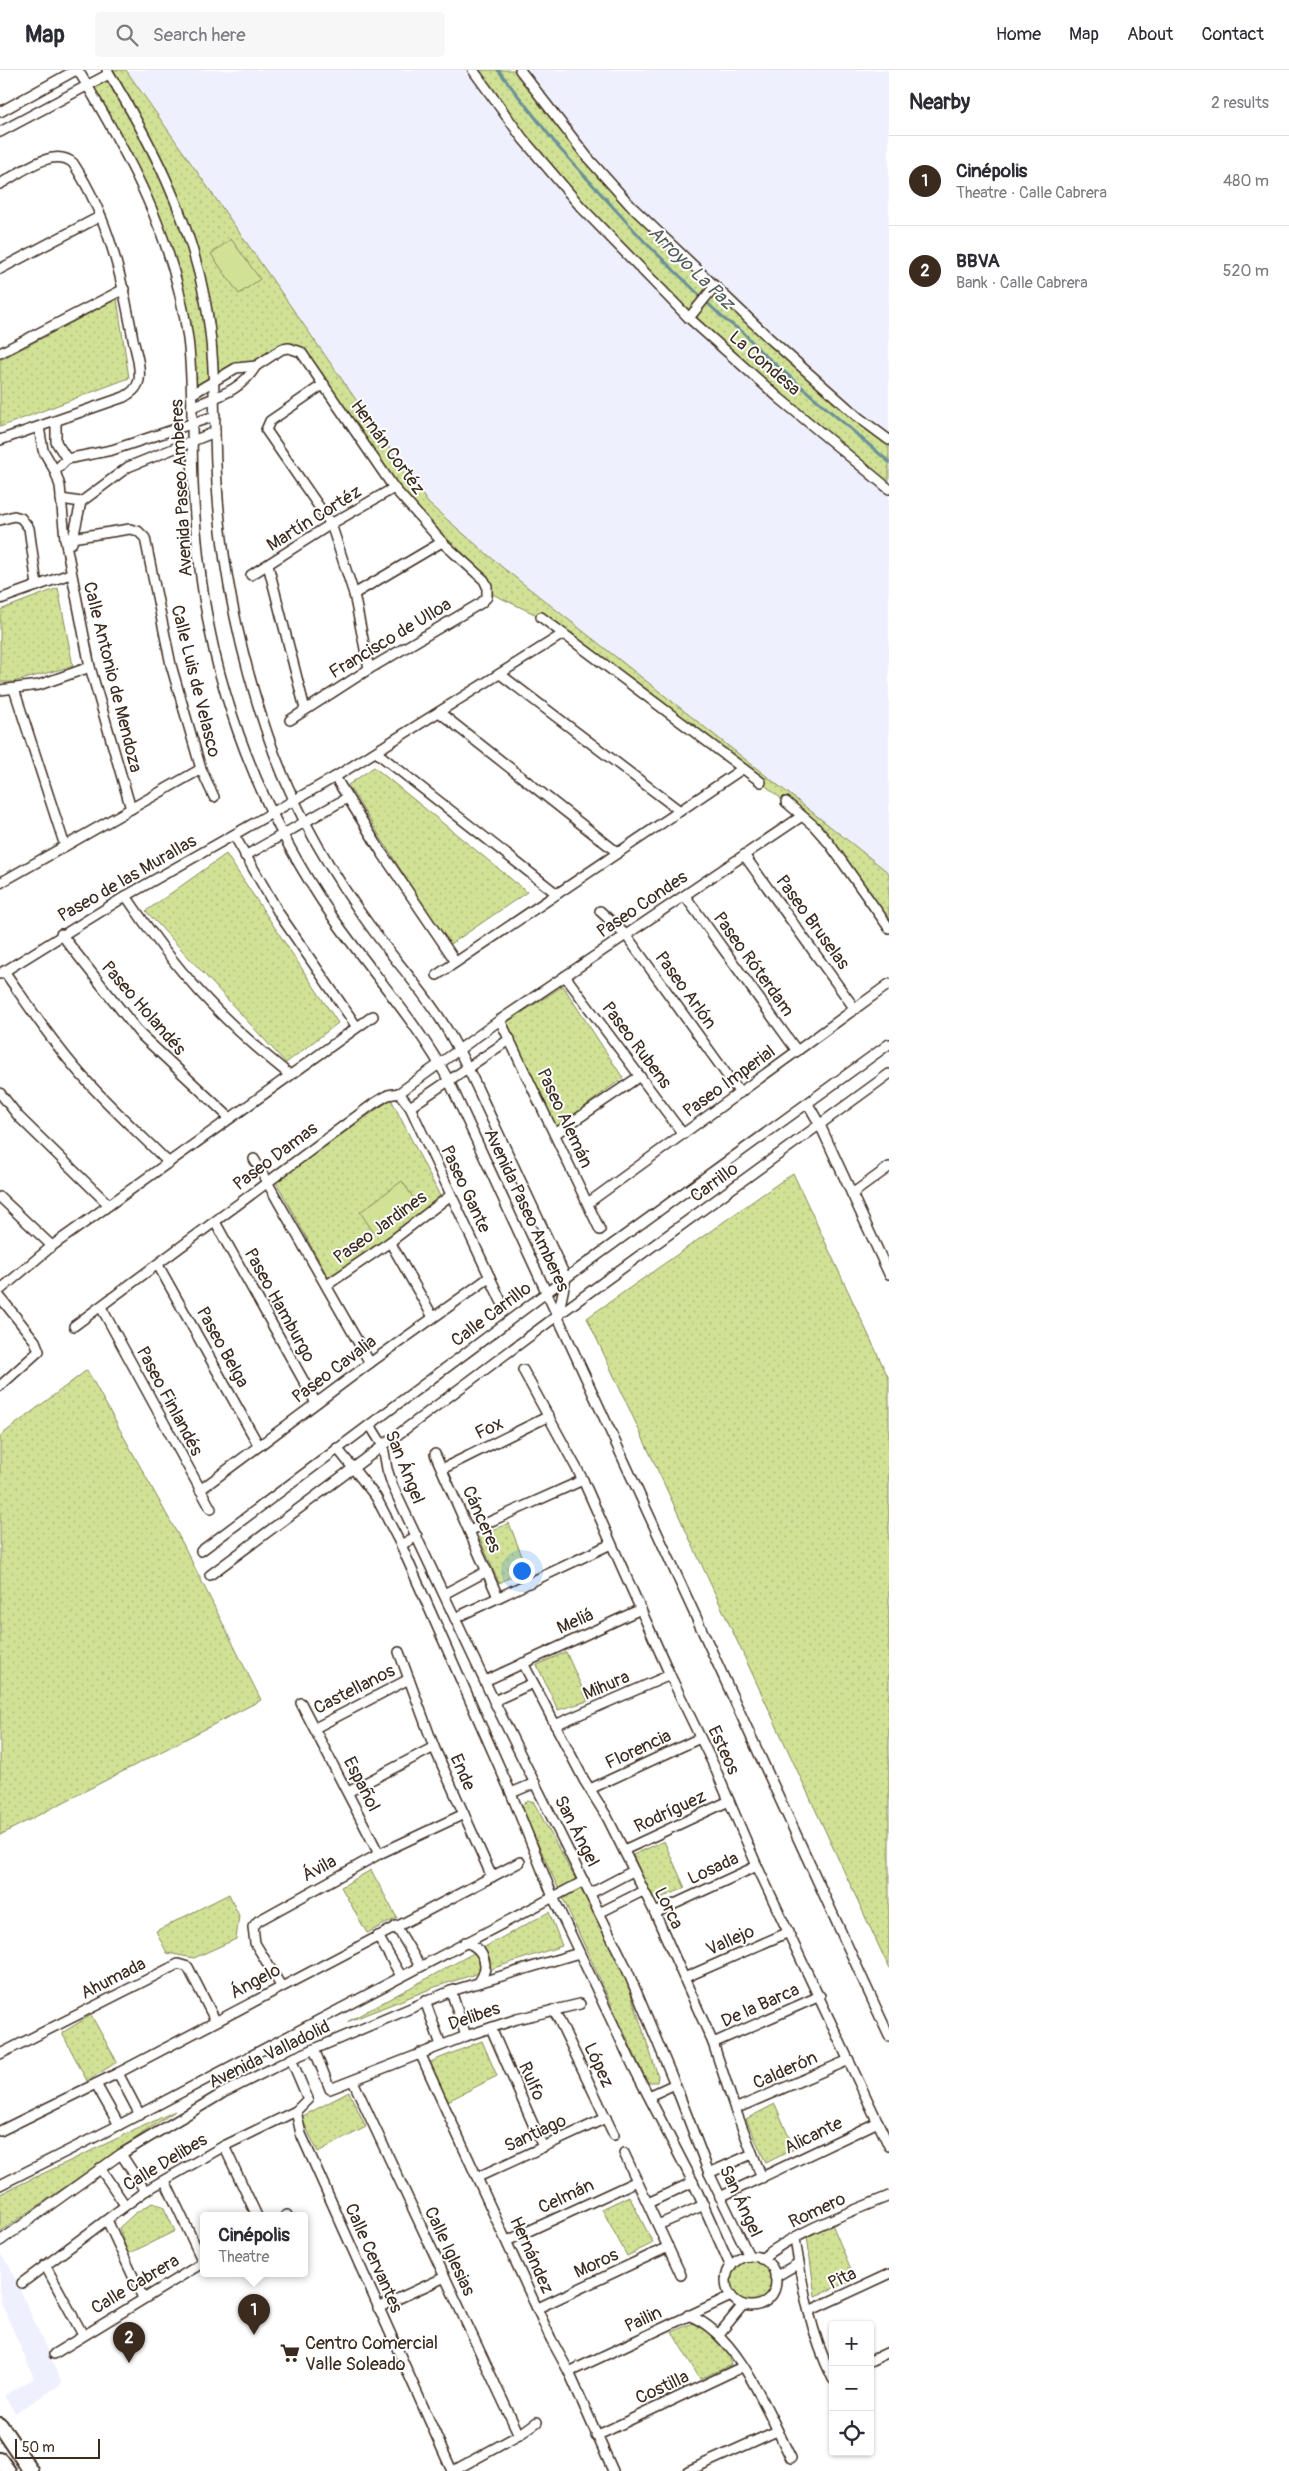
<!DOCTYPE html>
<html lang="en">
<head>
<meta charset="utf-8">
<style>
  body { margin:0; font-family:Pangolin,sans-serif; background:#f7f7f7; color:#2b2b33 }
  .controls { position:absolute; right:15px; bottom:15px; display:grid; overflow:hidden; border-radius:5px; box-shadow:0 1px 4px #0004 }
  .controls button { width:45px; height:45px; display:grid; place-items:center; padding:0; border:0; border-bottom:1px solid #e1e1e2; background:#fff; color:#2b2b33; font:25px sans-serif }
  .scale { position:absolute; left:15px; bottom:12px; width:85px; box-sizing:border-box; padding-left:5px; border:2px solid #3b2a1e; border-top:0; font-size:14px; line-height:18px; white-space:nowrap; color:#3b2a1e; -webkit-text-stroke:4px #fff; paint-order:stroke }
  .you { position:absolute; left:521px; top:1500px; width:18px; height:18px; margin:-12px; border:4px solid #fff; border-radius:50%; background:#1a73e8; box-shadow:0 0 0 8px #1a73e833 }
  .badge { display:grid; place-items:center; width:32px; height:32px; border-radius:50%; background:#3b2a1e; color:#fff; font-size:16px; font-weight:700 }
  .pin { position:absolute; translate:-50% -41px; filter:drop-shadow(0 1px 2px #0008) }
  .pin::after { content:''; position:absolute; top:26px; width:18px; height:15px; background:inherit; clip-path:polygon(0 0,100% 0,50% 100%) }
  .popup { position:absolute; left:200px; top:2142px; width:108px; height:65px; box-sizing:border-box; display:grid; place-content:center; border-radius:5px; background:#fff; filter:drop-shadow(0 1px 4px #0005); font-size:16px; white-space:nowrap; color:#7c7c81 }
  .popup b { font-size:19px; color:#2b2b33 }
  .popup::after { content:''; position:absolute; left:50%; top:100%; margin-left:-10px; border:10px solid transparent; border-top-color:#fff }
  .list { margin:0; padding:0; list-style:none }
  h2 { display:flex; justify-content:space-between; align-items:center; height:65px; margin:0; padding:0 20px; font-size:21px }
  h2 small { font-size:16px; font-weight:400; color:#7c7c81 }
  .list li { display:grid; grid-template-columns:32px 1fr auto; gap:15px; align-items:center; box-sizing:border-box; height:90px; padding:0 20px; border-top:1px solid #e1e1e2 }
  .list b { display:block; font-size:19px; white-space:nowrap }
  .list p { margin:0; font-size:16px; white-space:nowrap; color:#7c7c81 }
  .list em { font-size:16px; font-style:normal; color:#7c7c81 }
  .icon { flex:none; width:28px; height:28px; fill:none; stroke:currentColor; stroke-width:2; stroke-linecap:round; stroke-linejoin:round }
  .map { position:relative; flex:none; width:889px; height:2401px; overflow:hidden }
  header { display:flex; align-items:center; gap:30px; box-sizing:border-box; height:70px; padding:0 25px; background:#fff; border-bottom:1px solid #e1e1e2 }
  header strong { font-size:24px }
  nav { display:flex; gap:28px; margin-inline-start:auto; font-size:18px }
  .search { width:350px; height:45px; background:#f7f7f7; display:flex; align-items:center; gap:12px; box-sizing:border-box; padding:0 18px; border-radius:5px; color:#7c7c81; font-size:19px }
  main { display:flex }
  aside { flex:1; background:#fff }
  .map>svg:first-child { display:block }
  .built { fill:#eff0fd }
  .grass { fill:url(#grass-dots); stroke:#86865a }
  .garden { fill:#d1e296; stroke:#86865a }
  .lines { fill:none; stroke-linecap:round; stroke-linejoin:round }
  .stream { stroke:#6a9198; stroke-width:3 }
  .street-casing { stroke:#3b2a1e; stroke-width:12 }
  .primary-casing { stroke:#3b2a1e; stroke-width:18 }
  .street { stroke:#fff; stroke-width:9 }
  .primary { stroke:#fff; stroke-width:14 }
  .labels { text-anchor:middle; stroke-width:4; stroke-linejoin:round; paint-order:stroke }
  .street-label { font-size:18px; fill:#3b2a1e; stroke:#fff }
  .poi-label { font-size:18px; fill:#3b2a1e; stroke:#fff; text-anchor:start }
  .water-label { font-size:19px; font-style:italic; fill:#535e5b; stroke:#fff }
</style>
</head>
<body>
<header>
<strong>Map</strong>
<div class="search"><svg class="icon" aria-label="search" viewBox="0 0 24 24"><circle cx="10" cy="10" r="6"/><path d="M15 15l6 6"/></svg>Search here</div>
<nav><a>Home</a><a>Map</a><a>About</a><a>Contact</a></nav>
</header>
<main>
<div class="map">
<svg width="889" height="2401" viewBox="0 0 889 2401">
  <defs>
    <pattern id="grass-dots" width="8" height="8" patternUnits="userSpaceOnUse" patternTransform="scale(1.25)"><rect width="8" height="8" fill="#d1e296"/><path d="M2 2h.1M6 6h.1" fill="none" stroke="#b4c281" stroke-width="1.8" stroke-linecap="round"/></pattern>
  </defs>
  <rect width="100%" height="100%" fill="#fff"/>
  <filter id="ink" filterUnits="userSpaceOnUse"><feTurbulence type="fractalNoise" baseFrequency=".02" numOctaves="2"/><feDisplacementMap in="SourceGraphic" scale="10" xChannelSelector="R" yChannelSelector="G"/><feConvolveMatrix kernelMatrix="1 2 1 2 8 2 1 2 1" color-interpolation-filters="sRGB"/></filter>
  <g filter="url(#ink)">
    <g class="built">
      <path d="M132 0H889V803L502 497 428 433 128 2Z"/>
      <path d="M0 2183 10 2197 62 2314 15 2343 4 2326 34 2308 0 2230Z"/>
    </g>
    <g class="grass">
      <path d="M107 0H126L428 433 502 497 889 803V858L829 773 802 746 761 712 541 547 488 522 487 516 394 418 301 282 289 278 256 296 236 298 192 324 188 268 163 167 88 16Z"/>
      <path d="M473 0H520L588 88 714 217 889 370V419L722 279 581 137Z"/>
      <path d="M117 229 129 308 0 357V290Z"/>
      <path d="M58 518 73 596 13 612H0V540Z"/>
      <path d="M374 697 527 822 448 876 348 715Z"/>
      <path d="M226 784 338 953 286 993 146 841Z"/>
      <path d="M563 916 623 1008 557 1057 507 952Z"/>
      <path d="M391 1029 442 1130 329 1209 276 1112Z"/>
      <path d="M793 1103 889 1309V1898L587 1248Z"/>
      <path d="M87 1300 183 1474 261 1630 0 1765V1366Z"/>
      <path d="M509 1453 527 1499 499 1513 479 1467Z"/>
      <path d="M566 1582 588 1631 558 1640 537 1595Z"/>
      <path d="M527 1731H533L620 1891 658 2006 657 2012H647L521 1737Z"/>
      <path d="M664 1771 685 1818 653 1831 633 1785Z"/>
      <path d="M371 1800 397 1848 367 1863 341 1817Z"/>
      <path d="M229 1824 239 1846 236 1869 194 1888 167 1883 156 1861Z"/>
      <path d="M549 1842 562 1876 435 1917 347 1952Z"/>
      <path d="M91 1945 117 1992 87 2011 62 1963Z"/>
      <path d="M482 1971 497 2006 446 2032 428 1993Z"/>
      <path d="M349 2022 366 2057 318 2082 301 2047Z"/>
      <path d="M775 2034 794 2079 766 2093 746 2049Z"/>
      <path d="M175 2041 0 2162V2124Z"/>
      <path d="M629 2126 653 2173 627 2186 602 2139Z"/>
      <path d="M152 2133 163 2136 175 2161 128 2184 119 2158 134 2144Z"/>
      <path d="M832 2154 855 2209 815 2226 807 2166Z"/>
      <circle cx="751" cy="2212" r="22"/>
      <path d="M697 2251 730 2286 731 2295 700 2309 672 2262Z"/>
    </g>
    <g class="garden">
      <path d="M231 169 260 209 239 224 211 184Z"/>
      <path d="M402 1111 416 1132 374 1163 360 1142Z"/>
    </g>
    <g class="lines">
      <path class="stream" d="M498 0 560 79 644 171 724 249 744 263 761 282 889 392"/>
      <defs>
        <g id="street">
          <path d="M78 0C129 85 175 169 188 269 194 317 191 365 193 413 196 484 205 557 226 625 250 705 287 781 334 849 372 903 417 952 449 1011L889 1966"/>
          <path d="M107 0C151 72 189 146 205 230 217 290 213 353 217 414 222 500 240 584 268 666 292 737 330 802 375 863 398 894 426 924 446 958 466 990 480 1025 496 1058 519 1108 543 1158 566 1208L558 1245"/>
          <path d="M473 0 523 69 581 137 689 248 779 328 889 419"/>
          <path d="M520 0 588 88 630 135 768 267 858 347 889 370"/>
          <path d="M0 42 76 0"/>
          <path d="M0 62 109 4"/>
          <path d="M0 114C20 103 53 76 73 93 108 146 122 207 133 269 136 282 141 297 139 310 137 319 131 323 124 327L0 370"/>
          <path d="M0 199 101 146"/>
          <path d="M689 248 714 217"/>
          <path d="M0 283 124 219"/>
          <path d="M324 314 270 351 266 360 331 454 354 524 369 599"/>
          <path d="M192 324 236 298 256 296 282 279 289 278 301 282 394 418 442 472 484 510 487 516V527L481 533 369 599 290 650"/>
          <path d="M192 337C218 326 241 321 256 296"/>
          <path d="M56 351V372L67 389"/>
          <path d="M39 357 43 380 55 401 60 416 65 469 90 597 131 739"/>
          <path d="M55 401 67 389 112 380 215 346"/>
          <path d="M61 429 81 432 128 397 215 362"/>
          <path d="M0 450 14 446 21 448 29 458 37 516"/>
          <path d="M65 469 130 459 138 461 145 468 171 595 201 699 214 727"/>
          <path d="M72 473 81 432"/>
          <path d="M268 495 305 639"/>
          <path d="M251 505 331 454 394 418"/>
          <path d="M354 524 442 472"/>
          <path d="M0 529 70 504"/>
          <path d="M541 547 761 712"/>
          <path d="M500 604 680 741"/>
          <path d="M14 619 65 776"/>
          <path d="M0 620 39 615 90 597"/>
          <path d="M439 642 618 783"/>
          <path d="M376 682 557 824"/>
          <path d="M335 707 382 783 456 892"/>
          <path d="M786 732 814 756 829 773 889 858"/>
          <path d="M234 765 280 845 357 957"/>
          <path d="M744 785 855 939"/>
          <path d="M245 786 347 728"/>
          <path d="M0 813 201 699"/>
          <path d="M126 826C175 900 220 949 290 1005"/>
          <path d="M685 826 797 981"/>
          <path d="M600 841 626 865 740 1023"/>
          <path d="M61 864 140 964 230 1048"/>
          <path d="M4 901C28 935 50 969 77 1000 105 1033 138 1062 169 1093"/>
          <path d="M0 904 126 826 335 707 563 564"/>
          <path d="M437 905 742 699"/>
          <path d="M565 906 683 1064"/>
          <path d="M500 950 600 1160"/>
          <path d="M0 1023 19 1047 109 1135"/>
          <path d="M399 1023 410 1037 501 1231"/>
          <path d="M808 1034 820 1055 889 1204"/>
          <path d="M410 1037 510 969"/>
          <path d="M555 1064 640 1006"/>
          <path d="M254 1089 370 1293"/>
          <path d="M852 1124 889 1097"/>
          <path d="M0 1127 52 1176"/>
          <path d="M588 1133 889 914"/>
          <path d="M215 1152 316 1333"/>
          <path d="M390 1172 433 1247"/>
          <path d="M158 1195 259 1376"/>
          <path d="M327 1215 390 1172 451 1125"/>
          <path d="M0 1220 52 1176 373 946"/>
          <path d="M0 1227 35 1271 39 1281 0 1316"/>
          <path d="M101 1237 211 1439"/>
          <path d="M74 1256 373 1034 388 1025 399 1023 500 950 802 746"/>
          <path d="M523 1300 583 1410 670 1605 715 1698 757 1796 889 2076"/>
          <path d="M370 1355 383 1376 387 1399 393 1417 494 1631 626 1897 675 2014 709 2103 749 2186"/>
          <path d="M337 1378 376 1427 401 1475 511 1723 553 1827 634 1998 693 2112 731 2197"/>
          <path d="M435 1384 498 1527"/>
          <path d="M442 1399 549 1346"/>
          <path d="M200 1420 370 1293 490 1207"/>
          <path d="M469 1461 583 1410"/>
          <path d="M401 1475 417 1466"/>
          <path d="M201 1481 566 1208 889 974"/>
          <path d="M210 1505 558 1245 889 1004"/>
          <path d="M444 1524 487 1501"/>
          <path d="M455 1548 611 1474"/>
          <path d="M399 1582 434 1677 492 1807"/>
          <path d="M523 1593 584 1710 607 1747 655 1843 713 1973 735 2039 762 2108"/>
          <path d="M485 1611 641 1539"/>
          <path d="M494 1631 533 1613"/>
          <path d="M301 1633 379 1784"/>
          <path d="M555 1655 670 1605"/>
          <path d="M315 1658 409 1609"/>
          <path d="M590 1719 700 1668"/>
          <path d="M348 1722 434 1677"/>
          <path d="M511 1723 535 1713"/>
          <path d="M624 1780 729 1731"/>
          <path d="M591 1823 633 1801"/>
          <path d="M601 1842 643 1821"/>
          <path d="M655 1843 757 1796"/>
          <path d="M396 1856 420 1896"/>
          <path d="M378 1866 401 1906"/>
          <path d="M465 1872C484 1878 491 1896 479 1912"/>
          <path d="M684 1908 789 1862"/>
          <path d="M281 1916 255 1873 253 1857 258 1851 379 1784 464 1744"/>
          <path d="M451 1921 466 1966"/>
          <path d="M425 1931 441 1975"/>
          <path d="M553 1940 558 1948 614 2065"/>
          <path d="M491 1958 543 2077"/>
          <path d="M713 1973 820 1926"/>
          <path d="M314 1979 330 2019 466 1966 517 1949 580 1934"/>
          <path d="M420 1983 551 2269 569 2302 613 2401"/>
          <path d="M0 1984 178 1894 188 1897 215 1950"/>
          <path d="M118 2003 140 2045"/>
          <path d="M353 2011 519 2365"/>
          <path d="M96 2014 119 2055"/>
          <path d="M649 2026 675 2014"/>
          <path d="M735 2039 849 1990"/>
          <path d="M296 2041 301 2064 452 2401"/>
          <path d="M0 2061 118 2003 520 1792"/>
          <path d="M224 2076 257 2146"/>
          <path d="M624 2083 681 2205"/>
          <path d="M121 2084 145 2121"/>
          <path d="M100 2098 125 2135"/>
          <path d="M709 2103 752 2084"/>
          <path d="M478 2107 606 2048"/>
          <path d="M165 2111 203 2192"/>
          <path d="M0 2115 119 2055 584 1811"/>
          <path d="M720 2127 878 2052"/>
          <path d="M648 2133 693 2112"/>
          <path d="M285 2146 287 2145"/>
          <path d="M107 2150 143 2228"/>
          <path d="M658 2155 704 2135"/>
          <path d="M795 2168C802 2216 811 2265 833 2309"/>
          <path d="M0 2171 121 2084 223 2023 291 1989 451 1921 579 1883"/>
          <path d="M507 2171 637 2111"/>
          <circle cx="751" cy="2211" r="25"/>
          <path d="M761 2189C798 2160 846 2144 889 2126"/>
          <path d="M45 2195 83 2265"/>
          <path d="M775 2207 799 2193"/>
          <path d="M22 2213 145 2121 224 2076 296 2041 308 2029 291 1989"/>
          <path d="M378 2238 445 2207"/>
          <path d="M538 2238 668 2177"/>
          <path d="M809 2241 889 2204"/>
          <path d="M688 2245C738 2263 768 2343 791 2388"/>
          <path d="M719 2264 743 2235"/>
          <path d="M54 2284 204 2192"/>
          <path d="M870 2291 889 2282"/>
          <path d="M569 2302 731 2226"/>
          <path d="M596 2366 742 2297"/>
          <path d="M453 2401 519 2365 537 2352"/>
          <path d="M688 2401 777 2361"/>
        </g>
        <g id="primary">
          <path d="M0 2355 31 2401"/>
          <path d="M0 2390 8 2401"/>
        </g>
      </defs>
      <use href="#street" class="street-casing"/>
      <use href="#primary" class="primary-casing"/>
      <use href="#street" class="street"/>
      <use href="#primary" class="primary"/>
    </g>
  </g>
  <defs>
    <symbol id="supermarket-bare" viewBox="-9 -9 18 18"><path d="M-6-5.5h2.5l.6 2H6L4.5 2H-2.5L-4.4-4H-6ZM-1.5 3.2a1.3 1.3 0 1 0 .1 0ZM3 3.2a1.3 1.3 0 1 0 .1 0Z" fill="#3b2a1e" stroke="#fff" stroke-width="2.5" paint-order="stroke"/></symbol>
  </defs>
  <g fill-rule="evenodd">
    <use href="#supermarket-bare" x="276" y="2269" width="28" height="28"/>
  </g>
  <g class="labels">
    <g class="street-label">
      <text transform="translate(765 293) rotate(41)" y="6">La Condesa</text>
      <text transform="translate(388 377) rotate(54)" y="6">Hernán Cortéz</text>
      <text transform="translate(181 418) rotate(-93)" y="6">Avenida Paseo Amberes</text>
      <text transform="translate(314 448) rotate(-32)" y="6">Martín Cortéz</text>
      <text transform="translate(390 568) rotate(-31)" y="6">Francisco de Ulloa</text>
      <text transform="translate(113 607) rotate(76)" y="6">Calle Antonio de Mendoza</text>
      <text transform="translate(196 611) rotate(76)" y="6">Calle Luis de Velasco</text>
      <text transform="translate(127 808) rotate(-30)" y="6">Paseo de las Murallas</text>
      <text transform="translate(642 834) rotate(-34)" y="6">Paseo Condes</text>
      <text transform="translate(813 852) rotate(54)" y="6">Paseo Bruselas</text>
      <text transform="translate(754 894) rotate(54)" y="6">Paseo Róterdam</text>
      <text transform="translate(686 920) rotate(54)" y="6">Paseo Arlón</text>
      <text transform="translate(144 938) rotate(49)" y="6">Paseo Holandés</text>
      <text transform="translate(637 975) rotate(53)" y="6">Paseo Rubens</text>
      <text transform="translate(729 1011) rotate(-36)" y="6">Paseo Imperial</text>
      <text transform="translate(565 1048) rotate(65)" y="6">Paseo Alemán</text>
      <text transform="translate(275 1086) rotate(-37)" y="6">Paseo Damas</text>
      <text transform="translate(714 1112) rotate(-36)" y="6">Carrillo</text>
      <text transform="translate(466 1119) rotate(65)" y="6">Paseo Gante</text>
      <text transform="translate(527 1140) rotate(65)" y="6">Avenida Paseo Amberes</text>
      <text transform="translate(380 1157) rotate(-36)" y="6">Paseo Jardines</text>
      <text transform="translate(280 1235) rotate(61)" y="6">Paseo Hamburgo</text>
      <text transform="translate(491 1244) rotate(-37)" y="6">Calle Carrillo</text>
      <text transform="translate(223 1277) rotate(61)" y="6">Paseo Belga</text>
      <text transform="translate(334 1299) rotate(-37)" y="6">Paseo Cavalia</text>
      <text transform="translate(170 1331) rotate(62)" y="6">Paseo Finlandés</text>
      <text transform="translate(489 1358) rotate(-26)" y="6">Fox</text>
      <text transform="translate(405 1397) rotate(68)" y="6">San Ángel</text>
      <text transform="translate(482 1449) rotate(66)" y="6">Cánceres</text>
      <text transform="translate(575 1551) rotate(-24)" y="6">Meliá</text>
      <text transform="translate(606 1615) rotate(-23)" y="6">Mihura</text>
      <text transform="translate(354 1619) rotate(-27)" y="6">Castellanos</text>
      <text transform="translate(638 1679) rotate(-25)" y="6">Florencia</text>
      <text transform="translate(724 1680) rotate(65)" y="6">Esteos</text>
      <text transform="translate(463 1702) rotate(66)" y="6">Ende</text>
      <text transform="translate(362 1714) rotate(63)" y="6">Español</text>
      <text transform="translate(670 1741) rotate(-25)" y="6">Rodríguez</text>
      <text transform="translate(577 1761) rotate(63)" y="6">San Ángel</text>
      <text transform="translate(319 1798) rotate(-28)" y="6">Ávila</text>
      <text transform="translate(713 1798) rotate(-25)" y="6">Losada</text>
      <text transform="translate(669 1838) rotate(64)" y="6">Lorca</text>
      <text transform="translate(730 1870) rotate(-24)" y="6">Vallejo</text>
      <text transform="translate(113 1908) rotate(-27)" y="6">Ahumada</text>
      <text transform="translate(255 1911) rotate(-28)" y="6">Ángelo</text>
      <text transform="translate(760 1935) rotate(-24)" y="6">De la Barca</text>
      <text transform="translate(474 1946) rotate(-19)" y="6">Delibes</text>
      <text transform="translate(269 1984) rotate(-26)" y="6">Avenida Valladolid</text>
      <text transform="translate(599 1995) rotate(65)" y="6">López</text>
      <text transform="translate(785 2000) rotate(-24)" y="6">Calderón</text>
      <text transform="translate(532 2011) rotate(66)" y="6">Rulfo</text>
      <text transform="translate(535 2063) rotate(-25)" y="6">Santiago</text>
      <text transform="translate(813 2065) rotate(-26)" y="6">Alicante</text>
      <text transform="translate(165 2092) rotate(-31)" y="6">Calle Delibes</text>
      <text transform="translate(566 2126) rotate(-25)" y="6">Celmán</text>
      <text transform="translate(741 2131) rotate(65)" y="6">San Ángel</text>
      <text transform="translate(817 2140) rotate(-25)" y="6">Romero</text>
      <text transform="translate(450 2181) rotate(65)" y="6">Calle Iglesias</text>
      <text transform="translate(532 2185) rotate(66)" y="6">Hernández</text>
      <text transform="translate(374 2188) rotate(66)" y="6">Calle Cervantes</text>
      <text transform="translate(596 2193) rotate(-25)" y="6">Moros</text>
      <text transform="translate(842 2208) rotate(-25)" y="6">Pita</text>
      <text transform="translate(135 2214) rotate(-31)" y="6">Calle Cabrera</text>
      <text transform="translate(643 2249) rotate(-25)" y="6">Pailin</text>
      <text transform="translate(662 2317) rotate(-25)" y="6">Costilla</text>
    </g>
    <g class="poi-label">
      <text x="305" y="2279">Centro Comercial<tspan x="305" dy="21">Valle Soleado</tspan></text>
    </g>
    <g class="water-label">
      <text transform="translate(692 197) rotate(44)" y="7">Arroyo La Paz</text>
    </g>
  </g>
</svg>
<div class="controls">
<button>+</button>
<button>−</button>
<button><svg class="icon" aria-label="locate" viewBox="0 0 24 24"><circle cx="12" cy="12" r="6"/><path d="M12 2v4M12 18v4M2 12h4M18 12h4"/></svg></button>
</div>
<div class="scale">50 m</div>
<div class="you"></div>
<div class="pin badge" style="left:254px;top:2265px">1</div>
<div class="popup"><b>Cinépolis</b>Theatre</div>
<div class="pin badge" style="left:129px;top:2293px">2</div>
</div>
<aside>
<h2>Nearby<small>2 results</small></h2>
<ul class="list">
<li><span class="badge">1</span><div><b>Cinépolis</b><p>Theatre · Calle Cabrera</p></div><em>480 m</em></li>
<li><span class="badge">2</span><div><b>BBVA</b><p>Bank · Calle Cabrera</p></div><em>520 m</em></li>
</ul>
</aside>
</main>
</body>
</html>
